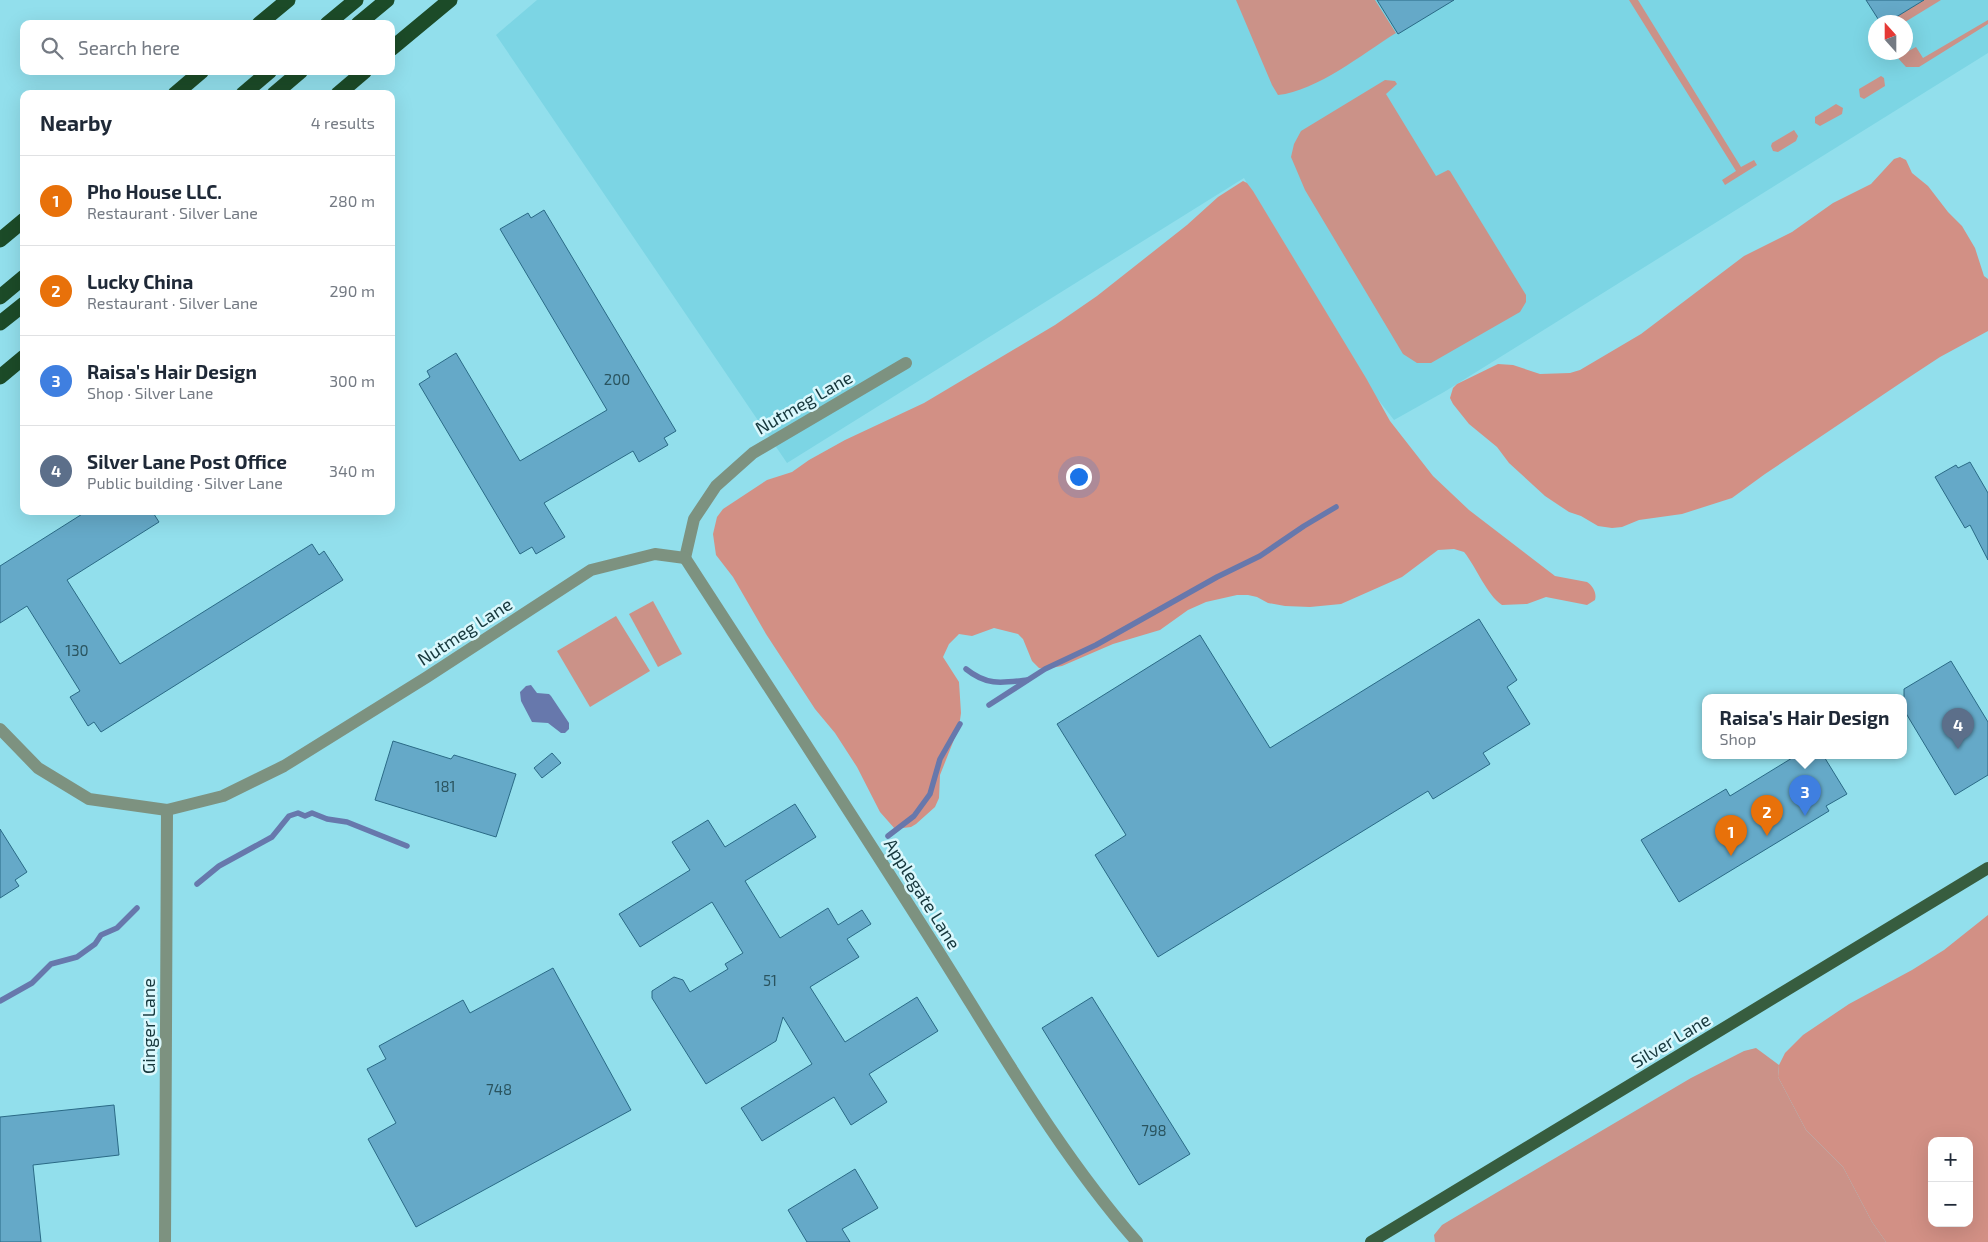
<!DOCTYPE html>
<html lang="en">
<head>
<meta charset="utf-8">
<style>
  body { margin:0; font-family:"Exo 2",sans-serif; background:#f6f6f7; color:#1f2937 }
  .controls { position:absolute; right:15px; bottom:15px; display:grid; overflow:hidden; border-radius:10px; box-shadow:0 5px 20px #0002 }
  .controls button { width:45px; height:45px; display:grid; place-items:center; padding:0; border:0; border-bottom:1px solid #e0e1e3; background:#fff; color:#1f2937; font:25px sans-serif }
  .compass { position:absolute; left:1868px; top:15px; width:45px; height:45px; border-radius:50%; background:#fff; box-shadow:0 5px 20px #0002; rotate:339deg }
  .you { position:absolute; left:1078px; top:476px; width:18px; height:18px; margin:-12px; border:4px solid #fff; border-radius:50%; background:#1a73e8; box-shadow:0 0 0 8px #1a73e833 }
  .badge { display:grid; place-items:center; width:32px; height:32px; border-radius:50%; background:#b4261b; color:#fff; font-size:16px; font-weight:700 }
  .pin { position:absolute; translate:-50% -41px; filter:drop-shadow(0 1px 2px #0008) }
  .pin::after { content:''; position:absolute; top:26px; width:18px; height:15px; background:inherit; clip-path:polygon(0 0,100% 0,50% 100%) }
  .popup { position:absolute; left:1702px; top:694px; width:205px; height:65px; box-sizing:border-box; display:grid; place-content:center; border-radius:10px; background:#fff; filter:drop-shadow(0 1px 4px #0005); font-size:16px; white-space:nowrap; color:#747a83 }
  .popup b { font-size:19px; color:#1f2937 }
  .popup::after { content:''; position:absolute; left:50%; top:100%; margin-left:-10px; border:10px solid transparent; border-top-color:#fff }
  .list { margin:0; padding:0; list-style:none }
  h2 { display:flex; justify-content:space-between; align-items:center; height:65px; margin:0; padding:0 20px; font-size:21px }
  h2 small { font-size:16px; font-weight:400; color:#747a83 }
  .list li { display:grid; grid-template-columns:32px 1fr auto; gap:15px; align-items:center; box-sizing:border-box; height:90px; padding:0 20px; border-top:1px solid #e0e1e3 }
  .list b { display:block; font-size:19px; white-space:nowrap }
  .list p { margin:0; font-size:16px; white-space:nowrap; color:#747a83 }
  .list em { font-size:16px; font-style:normal; color:#747a83 }
  .icon { flex:none; width:28px; height:28px; fill:none; stroke:currentColor; stroke-width:2; stroke-linecap:round; stroke-linejoin:round }
  .map { position:relative; flex:none; width:1988px; height:1242px; overflow:hidden }
  .search { position:absolute; background:#fff; box-shadow:0 5px 20px #0002; left:20px; top:20px; width:375px; height:55px; display:flex; align-items:center; gap:12px; box-sizing:border-box; padding:0 18px; border-radius:10px; color:#747a83; font-size:19px }
  .panel { position:absolute; background:#fff; box-shadow:0 5px 20px #0002; left:20px; top:90px; width:375px; height:425px; border-radius:10px }
  .map>svg:first-child { display:block }
  .built { fill:#7cd5e4; fill-rule:evenodd }
  .green { fill:#cb9288 }
  .forest { fill:#d29085; fill-rule:evenodd }
  .water { fill:#6778ac }
  .lines { fill:none; stroke-linecap:round; stroke-linejoin:round }
  .stream { stroke:#6778ac; stroke-width:5.5 }
  .building { fill:#65a9c8; stroke:#2a6a86 }
  .minor { stroke:#7d9280; stroke-width:12 }
  .major { stroke:#375d3f; stroke-width:12 }
  .highway { stroke:#1c4b28; stroke-width:15 }
  .labels { text-anchor:middle; stroke-width:5; stroke-linejoin:round; paint-order:stroke }
  .number-label { font-size:15px; fill:#2a545f }
  .street-label { font-size:18px; fill:#16373c; stroke:#daf8fd }
</style>
</head>
<body>
<div class="map">
<svg width="1988" height="1242" viewBox="0 0 1988 1242">
  <rect width="100%" height="100%" fill="#92dfec"/>
  <path class="built" d="M537 0H1988V53L1444 392 1394 420 1338 348 1244 178 787 463 496 35ZM1876 22H1906V52H1876Z"/>
  <g class="green">
    <path d="M1236 0H1375L1396 33C1362 54 1317 91 1278 95L1272 85Z"/>
    <path d="M1629 0H1638L1741 167 1754 160 1757 165 1725 185 1722 180 1736 171Z"/>
    <path d="M1924 0H1941L1905 22H1888Z"/>
    <path d="M1988 20V24L1919 67H1906L1897 57 1916 47 1923 58Z"/>
    <path d="M1881 76 1884 78 1885 86 1864 99 1860 97 1859 89Z"/>
    <path d="M1385 80 1395 81 1397 84 1386 94 1436 176 1448 170 1450 171 1526 295V302L1520 312 1431 363H1417L1403 354 1305 190 1291 157 1294 144 1301 131Z"/>
    <path d="M1836 104 1843 108 1842 114 1820 126 1815 123V117Z"/>
    <path d="M1794 130 1798 136 1796 141 1778 152 1773 151 1771 146 1772 143Z"/>
    <path d="M653 601 682 654 658 667 629 614Z"/>
    <path d="M616 616 650 671 590 707 557 651Z"/>
    <path d="M1756 1048 1779 1065 1778 1077 1806 1130 1843 1167 1872 1222 1886 1242H1435L1434 1235 1442 1225 1452 1219 1691 1078 1744 1051Z"/>
  </g>
  <g class="forest">
    <path d="M1900 157 1906 160 1912 173 1928 186 1948 212 1962 226 1975 248 1984 276 1988 279V331L1940 357 1905 380 1765 474 1732 498 1682 514 1639 520 1622 527 1612 528 1598 526 1581 516 1569 512 1545 496 1509 463 1497 447 1469 424 1453 404 1450 398 1453 388 1457 384 1498 364 1513 365 1540 374 1570 373 1580 370 1641 334 1744 256 1792 232 1833 203 1871 184 1894 159Z"/>
    <path d="M1243 181 1247 183 1253 191 1366 378 1390 421 1433 476 1469 510 1555 576 1587 582C1593 586 1597 593 1595 600L1587 605 1546 597 1527 604 1502 605C1486 594 1477 568 1464 552L1454 549 1438 550 1402 577 1341 604 1310 607 1285 606 1268 603 1257 597 1248 595H1237L1206 602 1188 610 1160 630 1113 644 1062 666 1045 669 1039 668 1032 661 1023 639 1018 634 994 628 972 636 959 634 949 644 943 657 959 682 961 713 959 727 940 775 939 798 935 807 916 824 911 827 895 829 880 812 857 767 835 733 815 709 766 634 733 577 716 555 713 534 717 517 723 509 767 480 792 472 809 460 845 440 924 403 1055 325 1097 296 1187 225 1218 197Z"/>
    <path d="M1988 915V1242H1886L1872 1222 1843 1167 1806 1130 1778 1077 1779 1065 1785 1053 1803 1035 1849 1004 1912 970 1944 950ZM1932 1141H1969V1223H1932Z"/>
  </g>
  <path class="water" d="M531 685 537 693 549 694 551 696 569 723V729L565 733H561L548 723 532 722 521 701 520 692 526 686Z"/>
  <g class="lines">
    <g class="stream">
      <path d="M966 669C987 686 1002 683 1027 680"/>
      <path d="M989 705 1045 669 1096 645 1217 577 1260 556 1304 526 1336 507"/>
      <path d="M888 836 914 816 930 794 940 759 960 724"/>
      <path d="M197 884 219 866 272 837 289 816 298 813 305 816 312 813 327 819 347 822 407 846"/>
      <path d="M0 1001 32 983 51 964 77 957 95 944 101 935 117 928 137 908"/>
    </g>
  </g>
  <g class="building">
    <path d="M1377 0H1454L1398 34Z"/>
    <path d="M1866 0H1924L1888 22H1880Z"/>
    <path d="M544 210 676 431 664 438 668 445 639 462 633 451 544 503 565 537 536 554 532 547 520 554 419 384 430 377 427 371 456 353 520 461 607 410 500 229 528 213 531 218Z"/>
    <path d="M1970 462 1988 493V560L1970 525 1965 528 1935 477 1956 465 1958 468Z"/>
    <path d="M87 511H152L159 522 67 580 120 664 312 544 319 555 324 551 343 580 101 732 94 722 88 726 70 697 80 691 27 606 0 623V566Z"/>
    <path d="M1479 619 1517 680 1507 687 1530 724 1483 753 1490 764 1433 799 1428 791 1158 957 1095 855 1126 835 1057 724 1200 635 1270 748Z"/>
    <path d="M1951 661 1988 722V775L1955 795 1904 710V689Z"/>
    <path d="M393 741 451 759 454 755 516 774 496 837 375 800Z"/>
    <path d="M552 753 561 763 542 778 534 768Z"/>
    <path d="M1797 755H1823L1847 794 1826 806 1829 811 1679 902 1641 840 1726 789 1730 796Z"/>
    <path d="M795 804 816 837 745 881 780 938 828 908 838 925 862 910 871 924 847 939 859 957 810 987 845 1042 917 997 938 1031 869 1074 887 1102 851 1125 834 1097 762 1141 741 1108 812 1064 783 1017 776 1041 706 1084 652 998V991L674 977 683 980 690 992 728 969 725 964 743 953 712 902 640 947 619 914 690 870 672 842 708 820 725 847Z"/>
    <path d="M0 829 27 872 15 880 19 886 0 898Z"/>
    <path d="M553 968 631 1110 416 1227 368 1139 396 1123 367 1069 386 1059 379 1046 463 1000 470 1013Z"/>
    <path d="M1092 997 1190 1154 1139 1185 1042 1028Z"/>
    <path d="M114 1105 119 1155 33 1165 41 1242H0V1117Z"/>
    <path d="M855 1169 878 1208 842 1229 850 1242H807L788 1210Z"/>
  </g>
  <g class="lines">
    <g class="minor">
      <path d="M685 558C769 688 853 816 935 946 999 1047 1058 1152 1137 1242"/>
      <path d="M685 558 694 519 716 486 753 453 906 363"/>
      <path d="M0 729 38 768 89 799 167 810 223 796 284 766 427 677 591 570 655 554 685 558"/>
      <path d="M165 1242 167 810"/>
    </g>
    <path class="major" d="M1371 1242 1988 868"/>
    <g class="highway">
      <path d="M259 24 288 0"/>
      <path d="M327 24 356 0"/>
      <path d="M358 24 387 0"/>
      <path d="M391 49 450 0"/>
      <path d="M175 94 202 71"/>
      <path d="M243 94 270 71"/>
      <path d="M274 94 301 71"/>
      <path d="M338 94 365 71"/>
      <path d="M0 240 24 220"/>
      <path d="M0 297 24 277"/>
      <path d="M0 323 24 304"/>
      <path d="M0 377 24 357"/>
    </g>
  </g>
  <g class="labels">
    <g class="number-label">
      <text x="617" y="385">200</text>
      <text x="77" y="656">130</text>
      <text x="445" y="792">181</text>
      <text x="770" y="986">51</text>
      <text x="499" y="1095">748</text>
      <text x="1154" y="1136">798</text>
    </g>
    <g class="street-label">
      <text transform="translate(804 403) rotate(-30)" y="6">Nutmeg Lane</text>
      <text transform="translate(465 632) rotate(-33)" y="6">Nutmeg Lane</text>
      <text transform="translate(922 894) rotate(58)" y="6">Applegate Lane</text>
      <text transform="translate(149 1026) rotate(-90)" y="6">Ginger Lane</text>
      <text transform="translate(1671 1041) rotate(-31)" y="6">Silver Lane</text>
    </g>
  </g>
</svg>
<div class="controls">
<button>+</button>
<button>−</button>
</div>
<svg class="compass" viewBox="-18 -18 36 36"><path d="M0-13l5 13h-10z" fill="#e53935"/><path d="M0 13l5-13h-10z" fill="#747a83"/></svg>
<div class="you"></div>
<div class="pin badge" style="left:1731px;top:856px;background:#e8710a">1</div>
<div class="pin badge" style="left:1767px;top:836px;background:#e8710a">2</div>
<div class="pin badge" style="left:1805px;top:816px;background:#3f7fe0">3</div>
<div class="popup"><b>Raisa's Hair Design</b>Shop</div>
<div class="pin badge" style="left:1958px;top:749px;background:#5c6f8a">4</div>
<div class="search"><svg class="icon" aria-label="search" viewBox="0 0 24 24"><circle cx="10" cy="10" r="6"/><path d="M15 15l6 6"/></svg>Search here</div>
<section class="panel">
<h2>Nearby<small>4 results</small></h2>
<ul class="list">
<li><span class="badge" style="background:#e8710a">1</span><div><b>Pho House LLC.</b><p>Restaurant · Silver Lane</p></div><em>280 m</em></li>
<li><span class="badge" style="background:#e8710a">2</span><div><b>Lucky China</b><p>Restaurant · Silver Lane</p></div><em>290 m</em></li>
<li><span class="badge" style="background:#3f7fe0">3</span><div><b>Raisa's Hair Design</b><p>Shop · Silver Lane</p></div><em>300 m</em></li>
<li><span class="badge" style="background:#5c6f8a">4</span><div><b>Silver Lane Post Office</b><p>Public building · Silver Lane</p></div><em>340 m</em></li>
</ul>
</section>
</div>
</body>
</html>
